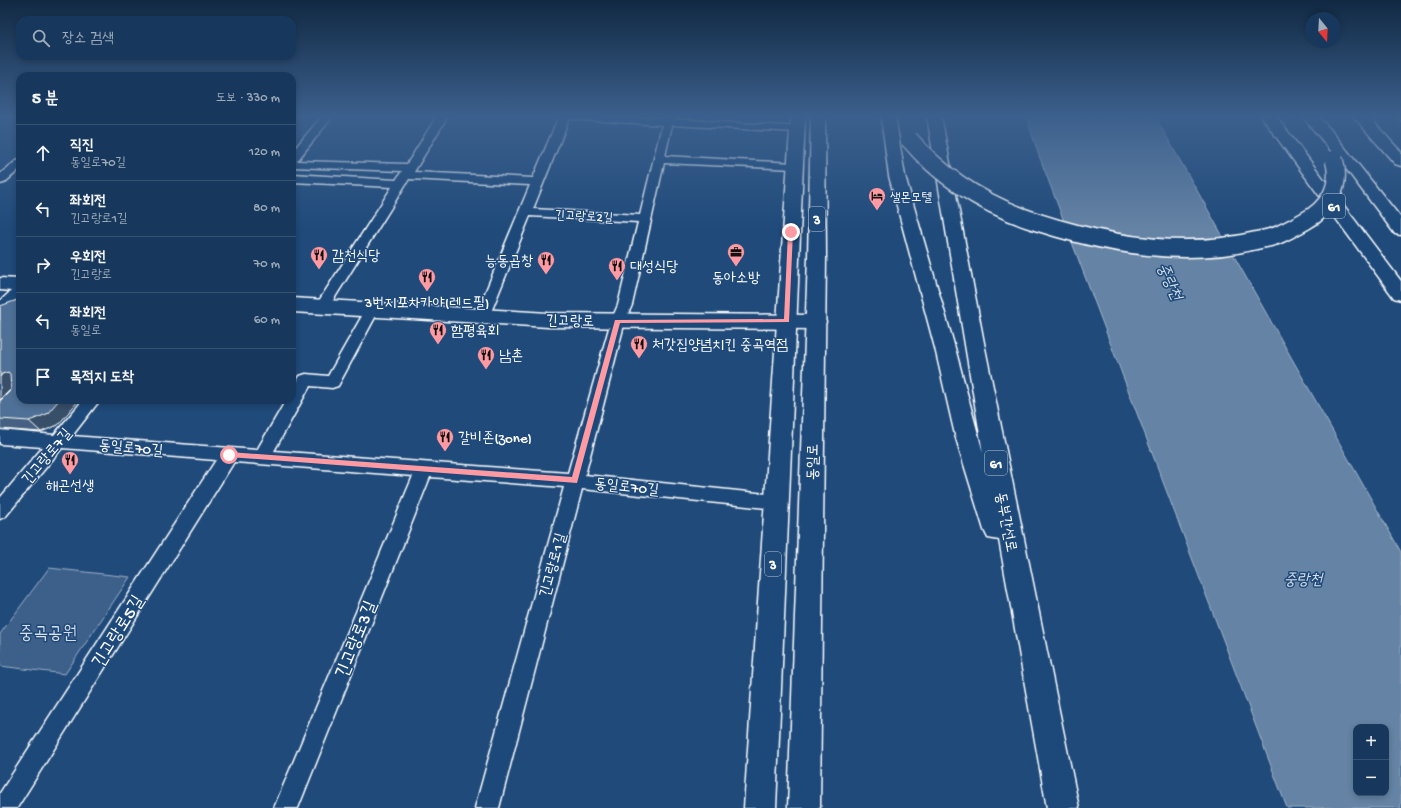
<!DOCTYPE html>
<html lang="ko">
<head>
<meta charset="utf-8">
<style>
  body { margin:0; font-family:"Gochi Hand","Poor Story",sans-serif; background:#244365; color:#f1f3f6 }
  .controls { position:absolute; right:12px; bottom:12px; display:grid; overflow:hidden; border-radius:8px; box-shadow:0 2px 6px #0003 }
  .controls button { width:36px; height:36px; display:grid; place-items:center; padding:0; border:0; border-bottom:1px solid #365272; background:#17385c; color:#f1f3f6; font:20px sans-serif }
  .compass { position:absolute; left:1305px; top:12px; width:36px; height:36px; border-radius:50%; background:#17385c; box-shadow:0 2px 6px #0003; rotate:162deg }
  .stop { position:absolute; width:12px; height:12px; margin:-9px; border:3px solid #ff9aa2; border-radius:50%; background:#fff }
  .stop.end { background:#ff9aa2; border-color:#fff; box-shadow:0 1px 4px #0008 }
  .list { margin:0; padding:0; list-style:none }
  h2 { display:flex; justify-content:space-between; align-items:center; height:52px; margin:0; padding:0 16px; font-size:17px }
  h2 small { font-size:13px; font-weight:400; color:#9eacbb }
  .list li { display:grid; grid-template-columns:26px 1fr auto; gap:12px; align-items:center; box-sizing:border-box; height:56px; padding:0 16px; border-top:1px solid #365272 }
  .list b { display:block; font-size:15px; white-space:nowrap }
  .list p { margin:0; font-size:13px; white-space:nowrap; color:#9eacbb }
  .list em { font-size:13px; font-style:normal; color:#9eacbb }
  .icon { flex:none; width:22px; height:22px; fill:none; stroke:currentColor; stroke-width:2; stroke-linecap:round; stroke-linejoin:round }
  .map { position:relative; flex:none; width:1401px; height:808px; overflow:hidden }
  .search { position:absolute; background:#17385c; box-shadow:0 2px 6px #0003; left:16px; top:16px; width:280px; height:44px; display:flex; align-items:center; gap:10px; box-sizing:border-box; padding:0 14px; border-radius:12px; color:#9eacbb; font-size:15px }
  .panel { position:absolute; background:#17385c; box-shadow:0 2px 6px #0003; left:16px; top:72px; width:280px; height:332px; border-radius:12px }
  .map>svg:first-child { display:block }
  .green { fill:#3c618b; stroke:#9eb0c5 }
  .water { fill:#6583a4; stroke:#a3b5c8; fill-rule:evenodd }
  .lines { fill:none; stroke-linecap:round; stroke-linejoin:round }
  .street-casing { stroke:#fff; stroke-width:3 }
  .secondary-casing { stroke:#fff; stroke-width:3 }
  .primary-casing { stroke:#fff; stroke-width:3 }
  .highway-casing { stroke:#fff; stroke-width:3 }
  .street { fill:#1f4a7a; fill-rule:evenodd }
  .secondary { fill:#1f4a7a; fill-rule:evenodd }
  .primary { fill:#1f4a7a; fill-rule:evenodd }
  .highway { fill:#1f4a7a; fill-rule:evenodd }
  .highway-bridge-casing { stroke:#fff; stroke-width:20; stroke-linecap:butt }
  .highway-bridge { stroke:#1f4a7a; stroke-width:17 }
  .wall { fill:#456182; stroke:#fff }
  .shaded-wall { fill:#384f6a; stroke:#fff }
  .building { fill:#507197; stroke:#fff }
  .route { fill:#ff9aa2 }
  .labels { text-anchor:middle; stroke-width:3; stroke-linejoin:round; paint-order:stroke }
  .far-poi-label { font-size:13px; fill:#fff; stroke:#1f4a7a; text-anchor:start }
  .far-street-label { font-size:13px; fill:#fff; stroke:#1f4a7a }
  .shield { fill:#1f4a7a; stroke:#bcc9d7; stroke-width:1 }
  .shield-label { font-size:14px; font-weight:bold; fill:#fff }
  .poi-label { font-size:15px; fill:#fff; stroke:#1f4a7a; text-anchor:start }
  .street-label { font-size:15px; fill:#fff; stroke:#1f4a7a }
  .water-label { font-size:16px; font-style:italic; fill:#d8e0e8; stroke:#1f4a7a }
  .near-street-label { font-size:18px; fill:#fff; stroke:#1f4a7a }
  .near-park-label { font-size:18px; fill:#d8dfe8; stroke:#1f4a7a }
</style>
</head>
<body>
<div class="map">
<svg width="1401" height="808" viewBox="0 0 1401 808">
  <rect width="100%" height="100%" fill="#1f4a7a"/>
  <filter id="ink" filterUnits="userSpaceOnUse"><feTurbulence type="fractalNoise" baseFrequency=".025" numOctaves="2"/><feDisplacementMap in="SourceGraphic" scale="8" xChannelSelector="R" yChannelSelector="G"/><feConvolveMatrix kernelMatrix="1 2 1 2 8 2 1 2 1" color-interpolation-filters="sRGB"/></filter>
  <g filter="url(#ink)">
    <path class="green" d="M49 568 130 577 65 674 0 666V634Z"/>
    <path class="water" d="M1026 116H1155L1401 552V808H1287L1038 153ZM1356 727H1386V793H1356Z"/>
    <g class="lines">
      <defs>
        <g id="street">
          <path d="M322 116H333L297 161 407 164 437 116H448L414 172 533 178 559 116 663 118 664 116H674V119L801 127 802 129 797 132 672 125 665 156 794 163 800 166 794 169 664 163 632 305 625 321 585 475 776 495 782 497 785 502 782 507 776 509 582 489 499 808H475L564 487 430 477 298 808H274L413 476 234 462 17 808H0V793L216 460 62 448 6 516 0 519V498L43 447 0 444V430L54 435 83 400H100L72 436 257 450 286 400H292V391L300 376 306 374 328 376 367 307 372 305 377 307 379 310 338 386 332 388 310 386 274 451 568 473 611 321 618 305 638 222 530 216 489 317 487 320 482 322 477 320 475 317 530 185 409 179 327 310H317L315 307 392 187 292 182V174L396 180 402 171 292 167V152ZM569 119 662 125 640 215 533 209Z"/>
          <path d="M20 160V169L4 183 0 184V174L16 161Z"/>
        </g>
        <g id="secondary">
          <path d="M1353 116H1368L1401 152V166L1395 164Z"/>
          <path d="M0 278 20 279V304L7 317 0 319V301L11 291 0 290Z"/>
          <path d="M292 298 548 313 816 315 823 317 826 322 823 327 816 329 548 327 292 312Z"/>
        </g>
        <g id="primary">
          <path d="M791 116H805L776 808H744Z"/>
          <path d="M811 116H825L826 257 820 808H788L808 257Z"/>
        </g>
        <g id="highway">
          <path d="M881 116H895L905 176 955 348 983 453 927 116H941L985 348 1079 808H1047L999 540 988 538 984 530 955 435 935 348 889 176Z"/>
          <path d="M1261 116H1276L1401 281V300L1394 298Z"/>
          <path d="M1302 116H1318L1329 128 1401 218V235L1395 234 1347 170Z"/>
        </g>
      </defs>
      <use href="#street" class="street-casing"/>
      <use href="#secondary" class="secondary-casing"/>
      <use href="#primary" class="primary-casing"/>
      <use href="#highway" class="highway-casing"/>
      <use href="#street" class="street"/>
      <use href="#secondary" class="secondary"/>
      <use href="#primary" class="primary"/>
      <use href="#highway" class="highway"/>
      <defs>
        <path id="highway-bridge" d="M909 139C943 179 987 206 1037 222 1105 244 1183 258 1254 241 1262 239 1271 238 1278 235 1287 231 1296 226 1305 221 1329 208 1342 186 1334 159"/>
      </defs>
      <use href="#highway-bridge" class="highway-bridge-casing"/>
      <use href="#highway-bridge" class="highway-bridge"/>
    </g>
    <g class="wall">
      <path d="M1395 116H1401V122Z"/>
      <path d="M20 299 58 425 41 432 0 429V419L11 390V388L0 400Z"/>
    </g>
    <g class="shaded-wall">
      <path d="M8 372 20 384 14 386 0 400V377L2 374Z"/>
      <path d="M59 400H79L58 425 41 432 29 421Z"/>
    </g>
    <path class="building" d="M20 299V400H59L47 414 29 421 0 419V401L11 390 10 374 8 372 2 374 0 377V306Z"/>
  </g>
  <linearGradient id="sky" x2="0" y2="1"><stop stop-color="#112943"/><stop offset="0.51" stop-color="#3c608d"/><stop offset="1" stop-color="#3c608d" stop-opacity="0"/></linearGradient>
  <rect width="1401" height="229" fill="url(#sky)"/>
  <path class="route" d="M791 231 793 232 789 322 620 323 577 483 229 457 225 455 229 452 572 477 615 320 784 319 788 232Z"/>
  <defs>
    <symbol id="hotel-pin" viewBox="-11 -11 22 30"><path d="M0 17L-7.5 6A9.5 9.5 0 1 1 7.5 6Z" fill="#ff9aa2" stroke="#1f4a7a"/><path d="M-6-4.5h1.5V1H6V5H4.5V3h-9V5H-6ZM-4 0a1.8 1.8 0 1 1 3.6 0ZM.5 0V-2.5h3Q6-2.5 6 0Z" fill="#111"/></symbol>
    <symbol id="office-pin" viewBox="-11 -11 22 30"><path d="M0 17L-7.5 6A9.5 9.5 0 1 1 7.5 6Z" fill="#ff9aa2" stroke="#1f4a7a"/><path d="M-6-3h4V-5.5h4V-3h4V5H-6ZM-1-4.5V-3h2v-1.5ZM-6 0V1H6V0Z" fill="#111"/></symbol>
    <symbol id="restaurant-pin" viewBox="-11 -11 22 30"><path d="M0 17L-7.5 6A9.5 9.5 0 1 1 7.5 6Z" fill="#ff9aa2" stroke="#1f4a7a"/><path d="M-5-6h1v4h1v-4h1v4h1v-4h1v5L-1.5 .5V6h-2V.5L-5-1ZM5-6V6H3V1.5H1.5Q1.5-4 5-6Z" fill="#111"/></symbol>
  </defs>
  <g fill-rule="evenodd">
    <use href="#hotel-pin" x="867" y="186" width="20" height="27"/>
    <use href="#office-pin" x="726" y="242" width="20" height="27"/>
    <use href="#restaurant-pin" x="309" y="245" width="20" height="27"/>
    <use href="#restaurant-pin" x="536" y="250" width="20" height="27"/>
    <use href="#restaurant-pin" x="607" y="256" width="20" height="27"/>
    <use href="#restaurant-pin" x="417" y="267" width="20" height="27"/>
    <use href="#restaurant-pin" x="428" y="320" width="20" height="27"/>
    <use href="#restaurant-pin" x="629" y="334" width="20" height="27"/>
    <use href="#restaurant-pin" x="476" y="345" width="20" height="27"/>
    <use href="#restaurant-pin" x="435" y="427" width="20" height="27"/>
    <use href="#restaurant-pin" x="60" y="450" width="20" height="27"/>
  </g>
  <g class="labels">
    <g class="far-poi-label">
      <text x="890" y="201">샐몬모텔</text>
    </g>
    <g class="far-street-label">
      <text transform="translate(584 215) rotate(3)" y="5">긴고랑로2길</text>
    </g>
    <g class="shield">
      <rect x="1323" y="194" width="22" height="24" rx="3"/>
      <rect x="809" y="207" width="16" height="24" rx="3"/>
      <rect x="985" y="451" width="22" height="24" rx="3"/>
      <rect x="765" y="552" width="16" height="24" rx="3"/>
    </g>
    <g class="shield-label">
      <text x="1334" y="211">61</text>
      <text x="817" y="224">3</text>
      <text x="996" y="468">61</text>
      <text x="773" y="569">3</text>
    </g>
    <g class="poi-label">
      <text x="332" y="260">감천식당</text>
      <text x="533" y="265" text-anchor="end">능동곱창</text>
      <text x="630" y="271">대성식당</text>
      <text x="736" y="282" text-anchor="middle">동아소방</text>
      <text x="427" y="307" text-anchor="middle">3번지포차카야(레드필)</text>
      <text x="451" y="335">함평육회</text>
      <text x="652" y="349">처갓집양념치킨 중곡역점</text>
      <text x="499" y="360">남촌</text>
      <text x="458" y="442">갈비존(zone)</text>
      <text x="70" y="490" text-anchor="middle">해곤선생</text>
    </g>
    <g class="street-label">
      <text transform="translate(570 320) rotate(1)" y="5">긴고랑로</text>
      <text transform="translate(131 447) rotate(5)" y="5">동일로70길</text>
      <text transform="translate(46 456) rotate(-50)" y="5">긴고랑로7길</text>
      <text transform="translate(812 462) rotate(-89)" y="5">동일로</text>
      <text transform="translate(627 486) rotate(6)" y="5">동일로70길</text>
      <text transform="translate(1007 522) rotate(79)" y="5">동부간선로</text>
      <text transform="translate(552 565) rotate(-75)" y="5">긴고랑로1길</text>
    </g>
    <g class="water-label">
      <text transform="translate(1171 281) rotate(65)" y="6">중랑천</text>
      <text x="1303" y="584">중랑천</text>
    </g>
    <g class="near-street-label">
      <text transform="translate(117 631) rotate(-58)" y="6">긴고랑로5길</text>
      <text transform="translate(355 639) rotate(-68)" y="6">긴고랑로3길</text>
    </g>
    <g class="near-park-label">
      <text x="48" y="638">중곡공원</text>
    </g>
  </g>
</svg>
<div class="controls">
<button>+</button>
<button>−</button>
</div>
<svg class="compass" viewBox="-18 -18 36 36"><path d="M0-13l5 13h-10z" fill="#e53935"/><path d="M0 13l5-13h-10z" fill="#9eacbb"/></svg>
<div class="stop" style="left:229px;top:455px"></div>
<div class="stop end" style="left:791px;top:232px"></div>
<div class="search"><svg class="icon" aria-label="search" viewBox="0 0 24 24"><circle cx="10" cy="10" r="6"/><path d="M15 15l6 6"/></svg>장소 검색</div>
<section class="panel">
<h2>5 분<small>도보 · 330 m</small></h2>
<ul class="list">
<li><svg class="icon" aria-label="ahead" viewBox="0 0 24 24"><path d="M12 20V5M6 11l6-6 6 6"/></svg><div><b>직진</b><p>동일로70길</p></div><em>120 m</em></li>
<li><svg class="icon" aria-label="left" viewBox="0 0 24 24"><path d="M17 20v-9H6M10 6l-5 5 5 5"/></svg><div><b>좌회전</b><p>긴고랑로1길</p></div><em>80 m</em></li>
<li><svg class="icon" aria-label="right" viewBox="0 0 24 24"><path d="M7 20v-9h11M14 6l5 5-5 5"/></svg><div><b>우회전</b><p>긴고랑로</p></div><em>70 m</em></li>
<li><svg class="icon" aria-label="left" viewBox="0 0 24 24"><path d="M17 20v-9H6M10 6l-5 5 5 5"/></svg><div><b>좌회전</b><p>동일로</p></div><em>60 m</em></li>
<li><svg class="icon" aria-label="arrive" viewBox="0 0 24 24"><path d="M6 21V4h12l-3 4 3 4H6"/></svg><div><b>목적지 도착</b></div></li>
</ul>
</section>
</div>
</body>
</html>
